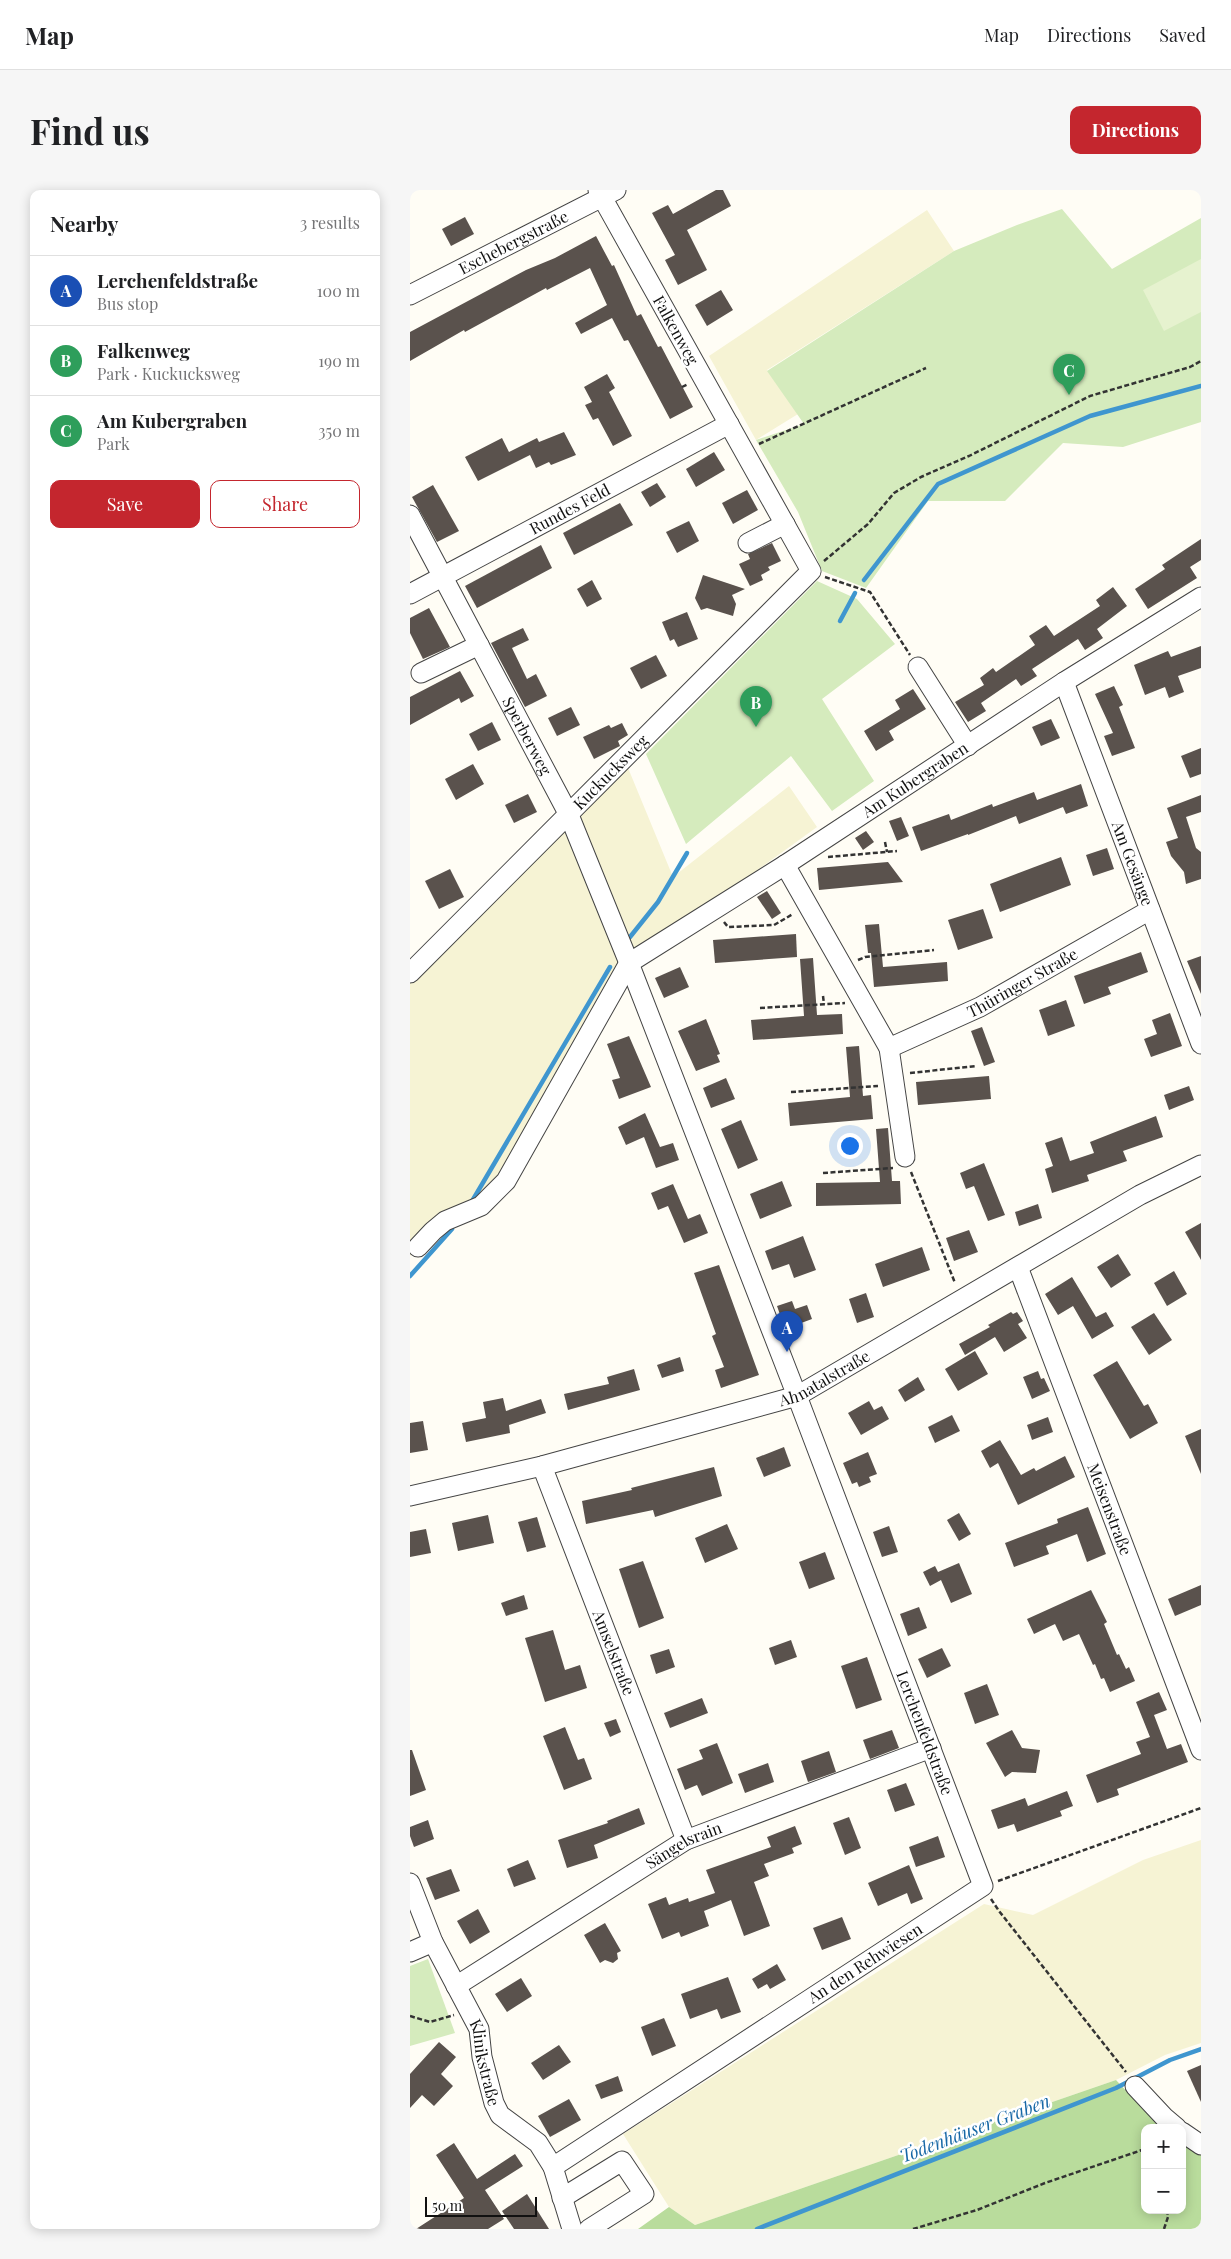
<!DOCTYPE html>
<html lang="en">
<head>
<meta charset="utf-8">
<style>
  body { margin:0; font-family:"Playfair Display",serif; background:#f6f6f6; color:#202124 }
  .controls { position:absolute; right:15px; bottom:15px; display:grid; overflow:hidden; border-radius:10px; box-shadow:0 2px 12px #0003 }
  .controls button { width:45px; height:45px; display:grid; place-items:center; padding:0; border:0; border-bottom:1px solid #e0e0e0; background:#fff; color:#202124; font:25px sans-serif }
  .scale { position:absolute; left:15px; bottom:12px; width:112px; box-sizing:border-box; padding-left:5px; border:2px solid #111; border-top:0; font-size:14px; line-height:18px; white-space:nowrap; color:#111; -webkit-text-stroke:4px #fff; paint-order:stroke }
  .you { position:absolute; left:439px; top:955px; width:18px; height:18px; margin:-12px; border:4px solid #fff; border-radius:50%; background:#1a73e8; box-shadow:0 0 0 8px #1a73e833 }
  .badge { display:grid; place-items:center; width:32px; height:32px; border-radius:50%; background:#c4262e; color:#fff; font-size:16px; font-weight:700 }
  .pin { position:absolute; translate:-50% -41px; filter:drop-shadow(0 1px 2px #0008) }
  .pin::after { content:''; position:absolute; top:26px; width:18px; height:15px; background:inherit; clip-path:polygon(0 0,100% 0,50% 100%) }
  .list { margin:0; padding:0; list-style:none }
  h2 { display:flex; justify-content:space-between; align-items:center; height:65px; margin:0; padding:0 20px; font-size:21px }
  h2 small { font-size:16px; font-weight:400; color:#757577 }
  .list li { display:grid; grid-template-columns:32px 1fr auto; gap:15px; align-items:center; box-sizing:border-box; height:70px; padding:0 20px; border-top:1px solid #e0e0e0 }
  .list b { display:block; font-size:19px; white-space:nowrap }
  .list p { margin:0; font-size:16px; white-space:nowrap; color:#757577 }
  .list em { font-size:16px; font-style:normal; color:#757577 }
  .actions { display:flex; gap:10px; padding:15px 20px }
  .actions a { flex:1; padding:11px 0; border:1px solid #c4262e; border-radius:10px; text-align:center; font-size:18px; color:#c4262e }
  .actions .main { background:#c4262e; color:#fff }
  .map { position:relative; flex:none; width:791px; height:2039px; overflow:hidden; border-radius:10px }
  header { display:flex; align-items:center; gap:30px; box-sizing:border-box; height:70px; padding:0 25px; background:#fff; border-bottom:1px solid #e0e0e0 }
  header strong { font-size:24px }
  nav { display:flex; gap:28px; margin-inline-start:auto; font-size:18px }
  .intro { display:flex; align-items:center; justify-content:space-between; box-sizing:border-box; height:120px; padding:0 30px }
  h1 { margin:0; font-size:35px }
  .button { padding:12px 22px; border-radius:10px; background:#c4262e; color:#fff; font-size:18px; font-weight:700 }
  main { display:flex; gap:30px; padding:0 30px }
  aside { flex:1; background:#fff; border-radius:10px; box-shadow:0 2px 12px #0003 }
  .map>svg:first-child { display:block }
  .farmland { fill:#f6f3d4 }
  .green { fill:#d5ebbd }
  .forest { fill:#b9dc9c }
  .pitch { fill:#e6f2cf }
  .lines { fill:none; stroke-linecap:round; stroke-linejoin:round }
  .stream { stroke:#3f96cf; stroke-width:4.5 }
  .building { fill:#5a524d }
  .minor-casing { stroke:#444; stroke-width:21 }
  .path { stroke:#333; stroke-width:2.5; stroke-dasharray:5 2.5; stroke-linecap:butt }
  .minor { stroke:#fff; stroke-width:19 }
  .labels { text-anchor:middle; stroke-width:5; stroke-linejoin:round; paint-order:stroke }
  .street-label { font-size:16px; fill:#111; stroke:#fff }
  .water-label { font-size:18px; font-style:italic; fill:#1768a6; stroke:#fff }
</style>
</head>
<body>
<header>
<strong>Map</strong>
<nav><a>Map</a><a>Directions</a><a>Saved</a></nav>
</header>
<div class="intro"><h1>Find us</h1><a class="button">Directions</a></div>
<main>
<aside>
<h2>Nearby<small>3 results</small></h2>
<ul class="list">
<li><span class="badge" style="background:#1a4fb4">A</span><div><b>Lerchenfeldstraße</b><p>Bus stop</p></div><em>100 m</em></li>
<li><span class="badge" style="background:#2e9e5b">B</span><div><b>Falkenweg</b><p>Park · Kuckucksweg</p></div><em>190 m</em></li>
<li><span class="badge" style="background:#2e9e5b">C</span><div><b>Am Kubergraben</b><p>Park</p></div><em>350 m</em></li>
</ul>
<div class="actions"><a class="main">Save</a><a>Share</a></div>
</aside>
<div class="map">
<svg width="791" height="2039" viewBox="0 0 791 2039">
  <rect width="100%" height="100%" fill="#fffdf5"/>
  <g class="farmland">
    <path d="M517 20 544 61 357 180 388 224 346 250 299 166Z"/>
    <path d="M216 573 263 687 379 596 407 637 219 773 96 991 19 1045 0 1066V788Z"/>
    <path d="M791 1650V1853L755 1865 706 1890 285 2035 259 2017 213 1944 574 1714 623 1725 733 1670Z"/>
  </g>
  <g class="green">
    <path d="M652 19 702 79 791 28V232L713 257 653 253 595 311H518L456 398 412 381 388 322 346 250 394 234 357 181 544 61 607 35Z"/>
    <path d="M407 391 447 409 485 454 412 509 464 591 422 621 381 566 276 654 236 564Z"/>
    <path d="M18 1769 45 1843 0 1856V1776Z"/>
  </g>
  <path class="forest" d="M706 1890 734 1920 758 1938H735V2020H772V1949L791 1962V2039H228L259 2017 285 2035Z"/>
  <path class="pitch" d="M791 69V122L754 141 733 100Z"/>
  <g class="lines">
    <g class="stream">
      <path d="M454 390 528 294 680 226 791 196"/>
      <path d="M430 431 445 403"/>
      <path d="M220 747 248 712 277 663"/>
      <path d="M61 1013 200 777"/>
      <path d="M0 1086 42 1039"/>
      <path d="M347 2039 706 1898 760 1870 791 1859"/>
    </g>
  </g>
  <g class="building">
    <path d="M306 0H313L321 16 277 40 297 80 268 95 255 70 265 65 242 23 258 15 263 24Z"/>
    <path d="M55 27 64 44 41 56 32 39Z"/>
    <path d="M186 46 202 76 204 75 227 126 231 124 248 157 251 156 283 217 260 229 218 150 214 151 202 128 171 144 165 133 197 115 180 78 137 100 136 98 55 142 54 140 0 171V142L116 80 145 68Z"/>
    <path d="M311 100 323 120 297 136 285 115Z"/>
    <path d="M197 184 205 198 199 202 222 246 203 256 188 228 183 230 175 215 182 212 174 197Z"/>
    <path d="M154 242 166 265 141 275 139 272 126 278 120 265 68 291 55 267 92 248 99 262 127 248 129 252Z"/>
    <path d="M304 262 315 280 286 297 276 279Z"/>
    <path d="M247 293 256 307 240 317 231 302Z"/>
    <path d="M23 295 49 341 27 352 2 307Z"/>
    <path d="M337 300 348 320 323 334 312 313Z"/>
    <path d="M210 313 223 335 164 365 153 343Z"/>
    <path d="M279 331 289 351 267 363 256 342Z"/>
    <path d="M791 349V370L780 377 787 388 738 419 725 399 755 379 752 375Z"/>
    <path d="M362 353 371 371 358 377 360 380 351 385 353 390 340 396 329 374 340 369 338 364Z"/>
    <path d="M131 355 142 378 67 418 55 396Z"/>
    <path d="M293 385 335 399 322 405 326 414 323 426 297 418 291 420 285 408Z"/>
    <path d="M182 390 192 409 177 417 167 399Z"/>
    <path d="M703 397 717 416 687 439 693 448 675 460 668 449 622 479 627 486 611 496 606 489 571 513 576 521 558 532 545 512 574 495 570 488 583 478 586 482 625 455 619 446 636 435 644 446 690 416 686 410Z"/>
    <path d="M19 418 40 457 13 469 0 443V428Z"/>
    <path d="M277 422 288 449 268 457 264 449 260 451 252 432Z"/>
    <path d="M113 438 119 450 102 458 117 489 126 484 137 506 115 517 81 453Z"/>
    <path d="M791 456V478L768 486 774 502 759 508 755 497 735 505 724 475 758 461 761 467Z"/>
    <path d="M246 465 257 486 231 499 220 478Z"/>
    <path d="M50 481 64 506 51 513 49 508 0 535V507Z"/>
    <path d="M704 496 713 515 709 517 725 558 702 566 694 546 703 543 685 504Z"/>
    <path d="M503 499 516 519 479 541 484 550 466 561 454 541 490 519 485 510Z"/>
    <path d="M161 517 170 535 147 546 138 528Z"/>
    <path d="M641 529 650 548 631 556 622 537Z"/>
    <path d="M82 532 91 550 68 561 59 544Z"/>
    <path d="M212 533 218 545 208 551 210 556 184 569 173 547 199 535 201 538Z"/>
    <path d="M791 558V584L780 588 771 566Z"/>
    <path d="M63 574 74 594 46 610 35 589Z"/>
    <path d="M671 594 678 616 656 624 653 617 609 634 606 626 558 645V644L511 661 502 637 539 624 541 630 582 614 583 617 624 602 627 610Z"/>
    <path d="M118 604 127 622 104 633 95 615Z"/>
    <path d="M791 605V622L776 627 786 658 791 662V689L776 694 774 682 761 666 756 652 768 648 757 618Z"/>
    <path d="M491 627 499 646 487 651 479 631Z"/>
    <path d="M456 641 464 652 453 660 445 648Z"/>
    <path d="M697 658 704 679 683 686 676 665Z"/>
    <path d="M651 667 661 695 590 722 580 694Z"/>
    <path d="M478 672 493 692 409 700 407 678Z"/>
    <path d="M40 679 54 707 29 719 15 691Z"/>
    <path d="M357 701 371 723 362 729 347 707Z"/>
    <path d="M573 719 583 748 548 760 538 730Z"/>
    <path d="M469 734 473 777 537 772 538 791 464 797 461 763H458L455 735Z"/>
    <path d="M386 744 387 767 305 773 303 750Z"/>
    <path d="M731 762 738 782 698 797 701 804 674 814 664 786Z"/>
    <path d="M791 766V804L777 771Z"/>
    <path d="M403 768 407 825 432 824 433 844 343 850 341 830 394 826 390 769Z"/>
    <path d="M270 777 279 797 254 808 245 788Z"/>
    <path d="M656 810 665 836 638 846 629 820Z"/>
    <path d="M760 823 772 856 741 867 734 849 747 844 742 830Z"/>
    <path d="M296 829 310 864 307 865 310 872 286 881 268 841Z"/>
    <path d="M572 837 585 872 574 876 561 841Z"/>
    <path d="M219 846 241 897 209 909 202 890 210 888 197 854Z"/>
    <path d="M449 856 453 906 461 905 463 929 380 936 378 913 440 907 436 857Z"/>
    <path d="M579 886 581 909 508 915 506 892Z"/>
    <path d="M316 888 325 909 301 918 293 898Z"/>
    <path d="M779 896 784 910 759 920 754 905Z"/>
    <path d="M235 923 250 957 263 953 269 970 246 978 234 947 216 955 208 937Z"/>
    <path d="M746 926 753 947 713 961 717 971 677 985 679 991 642 1003 635 979 643 976 635 953 652 947 660 971 684 963 680 952Z"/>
    <path d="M331 930 348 970 328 979 311 939Z"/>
    <path d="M478 938 482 991H490L491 1014 406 1016V993L470 992 466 939Z"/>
    <path d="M574 973 595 1025 578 1031 564 996 556 999 550 983Z"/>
    <path d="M372 991 382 1016 350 1029 340 1004Z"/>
    <path d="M263 994 278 1029 290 1024 298 1043 274 1053 258 1016 248 1020 241 1003Z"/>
    <path d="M628 1014 632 1028 609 1036 605 1022Z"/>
    <path d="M791 1033V1070L775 1042Z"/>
    <path d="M559 1040 568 1062 544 1071 536 1048Z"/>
    <path d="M393 1046 406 1080 384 1088 379 1074 362 1080 355 1061Z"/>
    <path d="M512 1057 520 1080 473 1097 465 1074Z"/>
    <path d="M708 1064 721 1085 701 1098 687 1077Z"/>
    <path d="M309 1075 349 1185 311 1198 305 1180 314 1177 302 1146 306 1144 284 1083Z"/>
    <path d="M764 1081 777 1104 757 1116 744 1093Z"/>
    <path d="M662 1087 686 1127 696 1122 704 1136 682 1149 663 1116 648 1125 635 1104Z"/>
    <path d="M456 1103 464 1127 447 1133 439 1109Z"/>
    <path d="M382 1111 385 1119 397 1115 402 1129 375 1139 367 1116Z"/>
    <path d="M601 1122 603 1124 607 1122 613 1131 608 1134 617 1148 594 1162 585 1147 555 1165 549 1154 580 1137 578 1135Z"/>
    <path d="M744 1123 762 1150 739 1165 721 1137Z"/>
    <path d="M565 1161 578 1184 548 1201 535 1179Z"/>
    <path d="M270 1167 274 1181 252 1188 247 1175Z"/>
    <path d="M707 1171 734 1216 738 1214 748 1233 720 1249 683 1185Z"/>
    <path d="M224 1179 230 1200 158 1220 154 1204 199 1194 197 1187Z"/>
    <path d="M628 1181 631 1189 634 1188 640 1201 622 1209 613 1187Z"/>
    <path d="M508 1187 515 1200 495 1212 488 1200Z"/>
    <path d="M93 1208 96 1221 131 1209 136 1223 99 1235 100 1243 56 1252 52 1233 76 1228 73 1212Z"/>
    <path d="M459 1211 464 1220 472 1216 479 1229 451 1245 438 1223Z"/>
    <path d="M542 1225 550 1241 525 1253 518 1237Z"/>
    <path d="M638 1227 643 1242 622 1250 617 1235Z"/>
    <path d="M13 1231 18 1260 0 1263V1233Z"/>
    <path d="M791 1239V1284L775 1246Z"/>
    <path d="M590 1250 611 1285 624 1278 626 1281 655 1266 665 1287 608 1315 588 1273 580 1278 571 1261Z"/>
    <path d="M374 1257 381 1276 354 1287 346 1268Z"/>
    <path d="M458 1262 467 1284 459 1287 461 1292 449 1297 447 1292 442 1294 433 1273Z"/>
    <path d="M304 1277 312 1306 245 1327 243 1320 176 1334 172 1311 222 1300 221 1298Z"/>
    <path d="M678 1317 696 1364 677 1372 667 1344 636 1356 639 1364 604 1377 595 1353 648 1333 647 1329Z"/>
    <path d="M549 1323 561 1344 549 1351 537 1330Z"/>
    <path d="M78 1325 84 1353 48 1361 42 1333Z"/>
    <path d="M127 1327 136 1357 117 1362 108 1332Z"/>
    <path d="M317 1334 328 1359 295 1373 285 1348Z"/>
    <path d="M479 1336 488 1362 472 1367 463 1342Z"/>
    <path d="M16 1339 21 1363 0 1367V1342Z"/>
    <path d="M415 1362 425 1389 399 1399 389 1372Z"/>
    <path d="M233 1371 254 1428 229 1438 209 1379Z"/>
    <path d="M549 1373 562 1404 541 1413 531 1390 520 1396 513 1382 525 1376 529 1384 528 1382Z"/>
    <path d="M791 1395V1415L765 1426 758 1409Z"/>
    <path d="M681 1400 697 1432 694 1434 707 1465 709 1464 716 1479 719 1477 725 1491 700 1502 694 1488 691 1489 685 1474 683 1475 669 1444 653 1451 645 1434 624 1444 617 1429Z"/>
    <path d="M114 1405 118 1419 96 1426 91 1413Z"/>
    <path d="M509 1417 517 1438 498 1446 490 1424Z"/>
    <path d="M143 1440 155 1480 170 1475 177 1498 135 1512 115 1448Z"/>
    <path d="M381 1450 387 1467 365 1475 359 1458Z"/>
    <path d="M532 1458 541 1476 517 1488 508 1469Z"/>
    <path d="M259 1459 265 1477 246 1484 240 1465Z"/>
    <path d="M457 1467 472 1510 446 1519 431 1476Z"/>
    <path d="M577 1494 589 1525 565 1534 554 1503Z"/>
    <path d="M749 1502 757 1520 744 1525 757 1559 771 1554 778 1572 707 1599 709 1605 687 1613 676 1585 731 1564 726 1552 740 1547 726 1512Z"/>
    <path d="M292 1508 298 1523 260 1538 254 1523Z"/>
    <path d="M206 1529 211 1542 200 1547 194 1533Z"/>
    <path d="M155 1537 168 1570 174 1568 182 1589 154 1600 133 1546Z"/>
    <path d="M482 1540 489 1558 460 1569 453 1550Z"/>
    <path d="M602 1540 612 1558 630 1560 626 1583 602 1582 595 1587 576 1553Z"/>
    <path d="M307 1553 323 1593 292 1606 287 1595 275 1600 267 1579 293 1569 289 1560Z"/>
    <path d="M0 1560H2L16 1600 0 1606Z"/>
    <path d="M419 1561 426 1582 398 1592 391 1571Z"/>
    <path d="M358 1573 364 1592 335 1603 328 1584Z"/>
    <path d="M496 1593 505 1615 485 1622 477 1600Z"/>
    <path d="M657 1601 663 1616 650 1621 652 1626 607 1642 604 1634 588 1639 581 1620 615 1608 618 1616Z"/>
    <path d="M229 1618 235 1634 184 1655 188 1668 157 1678 148 1650 198 1633 197 1631Z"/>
    <path d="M439 1627 451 1658 435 1665 423 1633Z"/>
    <path d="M18 1630 24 1649 4 1657 0 1646V1637Z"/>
    <path d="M385 1636 392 1654 382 1658 384 1663 354 1674 359 1686 344 1692 360 1736 334 1746 321 1710 294 1721 299 1736 271 1747 269 1742 252 1749 238 1714 256 1707 259 1715 278 1708 279 1712 305 1703 296 1680 361 1657 357 1647Z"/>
    <path d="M528 1646 535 1667 506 1677 499 1657Z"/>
    <path d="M118 1670 126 1689 104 1697 97 1679Z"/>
    <path d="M499 1675 513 1709 501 1714 497 1703 468 1716 458 1693Z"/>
    <path d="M41 1679 50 1701 25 1710 16 1688Z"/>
    <path d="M68 1719 80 1742 60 1754 47 1731Z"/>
    <path d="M432 1727 441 1749 412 1760 403 1738Z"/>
    <path d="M195 1733 211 1761 207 1763 208 1769 203 1773 195 1770 190 1773 174 1745Z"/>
    <path d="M367 1774 376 1790 360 1799 357 1794 348 1799 342 1789Z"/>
    <path d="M318 1787 331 1822 311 1829 307 1819 280 1829 271 1804Z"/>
    <path d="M111 1788 122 1806 97 1822 85 1804Z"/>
    <path d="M254 1828 266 1856 242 1866 231 1837Z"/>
    <path d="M29 1852 46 1867 31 1884 43 1896 24 1916 12 1905 0 1918V1884Z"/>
    <path d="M149 1855 161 1872 133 1890 121 1873Z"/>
    <path d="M791 1875V1912L777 1881Z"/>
    <path d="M208 1886 213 1901 191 1909 185 1895Z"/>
    <path d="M159 1909 171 1930 140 1947 128 1926Z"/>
    <path d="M44 1953 67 1989 105 1964 113 1976 75 2000 94 2029 78 2039H6L54 2008 26 1965Z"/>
    <path d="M117 2004 139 2039H104L92 2021Z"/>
  </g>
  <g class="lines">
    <defs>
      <g id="minor">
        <path id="s1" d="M0 105 206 0"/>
        <path id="s2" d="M0 325 159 625 219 773 387 1206 573 1696 143 1977"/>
        <path d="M338 353 375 334"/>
        <path id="s3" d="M0 404 319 234"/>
        <path d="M508 477 558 556"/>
        <path d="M11 483 69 455"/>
        <path id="s4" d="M654 492 791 854"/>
        <path id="s5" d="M375 675 479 858 570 817 740 720"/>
        <path id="s6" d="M0 783 401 381 188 0"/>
        <path d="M479 858 495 967"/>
        <path id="s7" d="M8 1057 23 1041 35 1031 71 1016 96 991 219 773 375 675 654 492 791 407"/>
        <path id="s8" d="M608 1077 791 1560"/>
        <path id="s9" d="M132 1276 276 1650"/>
        <path id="s10" d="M0 1306 132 1276 387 1206 730 1005 791 975"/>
        <path id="s11" d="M0 1693 23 1752 69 1839 72 1867 84 1913 90 1925 128 1953 143 1977 162 2039"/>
        <path d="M0 1762 23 1752"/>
        <path id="s12" d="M46 1796 276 1650 521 1558"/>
        <path d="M725 1896 754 1927 767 1938"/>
        <path d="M772 1942 791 1955"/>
        <path d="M152 2008 212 1971 234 2004 179 2039"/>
      </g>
    </defs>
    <use href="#minor" class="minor-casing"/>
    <g class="path">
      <path d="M272 197 278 194"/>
      <path d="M349 254 516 178"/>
      <path d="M414 371 458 334 484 303 511 287 559 266 680 206 780 177 791 171"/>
      <path d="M415 387 460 402 500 465"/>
      <path d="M475 652 477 662"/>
      <path d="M418 667 487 661"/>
      <path d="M314 732 318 737 364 735 383 724"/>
      <path d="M448 770 455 767 524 760"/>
      <path d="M413 806 414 814"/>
      <path d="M350 818 435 813"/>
      <path d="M500 883 566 876"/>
      <path d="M381 902 468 896"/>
      <path d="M501 982 545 1093"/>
      <path d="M413 983 483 978"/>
      <path d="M588 1691 791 1618"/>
      <path d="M581 1709 589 1721 716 1882"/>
      <path d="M0 1826 20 1832 44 1825"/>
      <path d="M503 2039 567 2020 635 1993 735 1959"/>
      <path d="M754 2039 758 2027 757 2020"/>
    </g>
    <use href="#minor" class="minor"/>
  </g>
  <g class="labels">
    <g class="street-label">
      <text dy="6" stroke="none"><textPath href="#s1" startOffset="116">Eschebergstraße</textPath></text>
      <text transform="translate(266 140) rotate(61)" y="6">Falkenweg</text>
      <text dy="6" stroke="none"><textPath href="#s3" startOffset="181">Rundes Feld</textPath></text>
      <text dy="6" stroke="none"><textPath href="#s2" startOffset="250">Sperberweg</textPath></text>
      <text dy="6" stroke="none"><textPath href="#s6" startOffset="284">Kuckucksweg</textPath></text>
      <text dy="6" stroke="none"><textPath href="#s7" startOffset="702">Am Kubergraben</textPath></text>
      <text dy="6" stroke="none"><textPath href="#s4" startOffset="194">Am Gesänge</textPath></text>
      <text dy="6" stroke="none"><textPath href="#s5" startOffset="359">Thüringer Straße</textPath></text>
      <text dy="6" stroke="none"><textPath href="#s10" startOffset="432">Ahnatalstraße</textPath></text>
      <text dy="6" stroke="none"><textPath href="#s8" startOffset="259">Meisenstraße</textPath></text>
      <text dy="6" stroke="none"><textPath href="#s9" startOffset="200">Amselstraße</textPath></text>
      <text dy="6" stroke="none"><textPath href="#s2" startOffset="1324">Lerchenfeldstraße</textPath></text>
      <text dy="6" stroke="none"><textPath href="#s12" startOffset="268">Sängelsrain</textPath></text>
      <text transform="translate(455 1773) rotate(-33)" y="6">An den Rehwiesen</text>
      <text dy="6" stroke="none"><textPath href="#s11" startOffset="196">Klinikstraße</textPath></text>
    </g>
    <g class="water-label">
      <text transform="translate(565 1939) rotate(-21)" y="6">Todenhäuser Graben</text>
    </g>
  </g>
</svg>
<div class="controls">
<button>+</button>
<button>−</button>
</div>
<div class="scale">50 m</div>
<div class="you"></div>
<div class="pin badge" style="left:377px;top:1162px;background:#1a4fb4">A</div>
<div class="pin badge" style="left:346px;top:537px;background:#2e9e5b">B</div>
<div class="pin badge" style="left:659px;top:205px;background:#2e9e5b">C</div>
</div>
</main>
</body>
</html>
